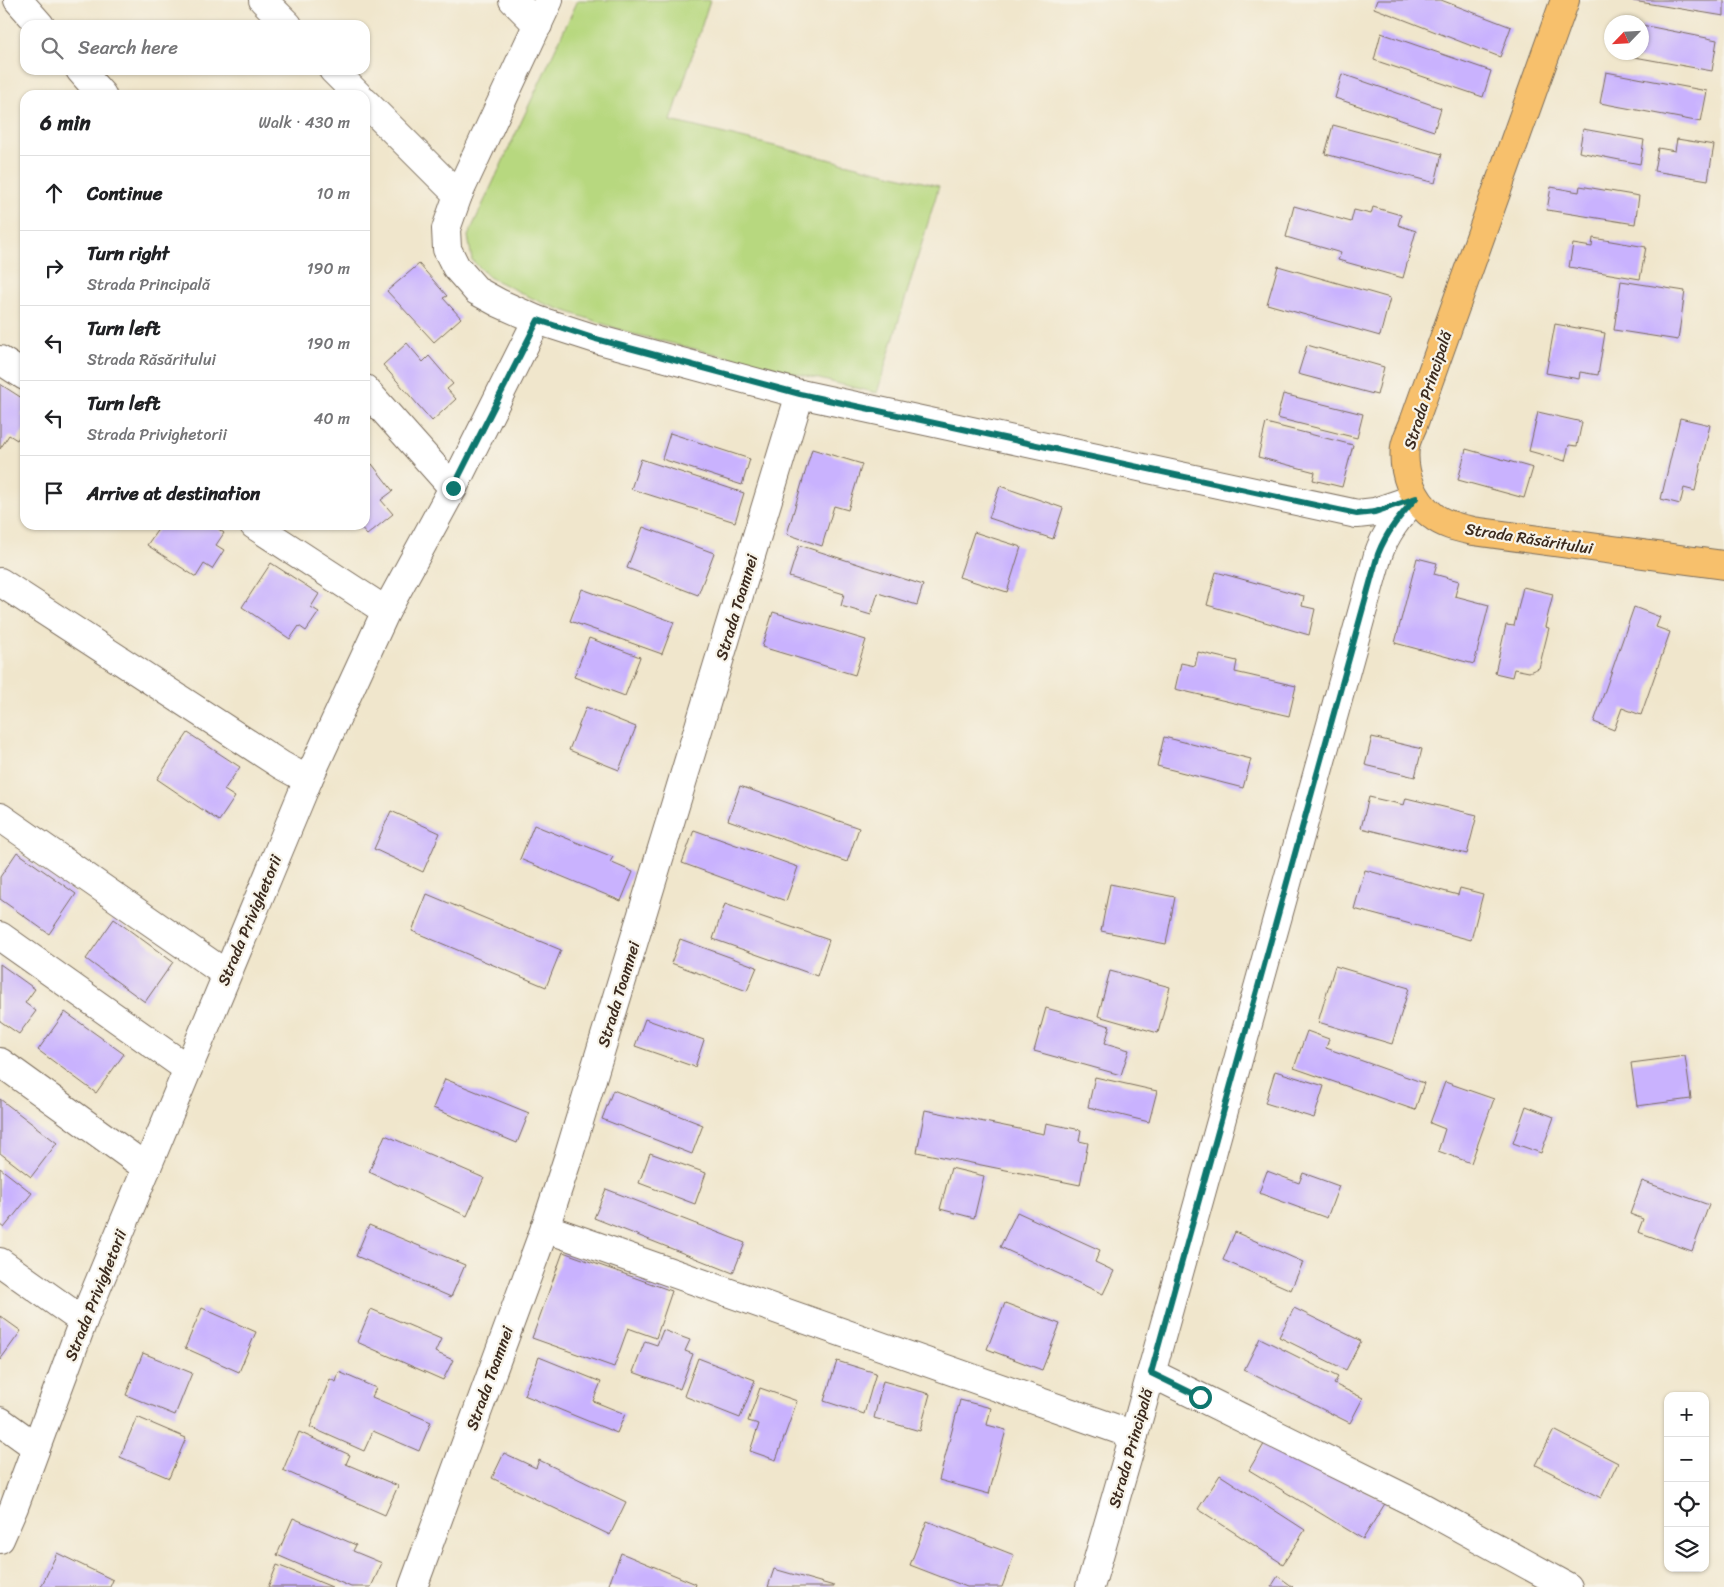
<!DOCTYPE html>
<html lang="en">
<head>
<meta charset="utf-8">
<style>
  body { margin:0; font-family:Sriracha,sans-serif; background:#f6f6f6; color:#202124 }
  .controls { position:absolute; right:15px; bottom:15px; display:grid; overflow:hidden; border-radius:10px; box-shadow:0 1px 4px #0004 }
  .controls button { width:45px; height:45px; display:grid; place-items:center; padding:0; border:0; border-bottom:1px solid #e0e0e0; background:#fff; color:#202124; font:25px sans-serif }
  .compass { position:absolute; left:1604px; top:15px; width:45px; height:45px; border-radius:50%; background:#fff; box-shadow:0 1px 4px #0004; rotate:245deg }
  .stop { position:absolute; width:15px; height:15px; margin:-11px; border:4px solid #0f766e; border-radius:50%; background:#fff }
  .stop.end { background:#0f766e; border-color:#fff; box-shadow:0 1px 5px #0008 }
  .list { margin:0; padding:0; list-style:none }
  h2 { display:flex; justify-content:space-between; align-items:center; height:65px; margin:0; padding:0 20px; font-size:21px }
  h2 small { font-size:16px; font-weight:400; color:#757577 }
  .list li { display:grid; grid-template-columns:32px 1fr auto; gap:15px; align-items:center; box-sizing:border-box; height:75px; padding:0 20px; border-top:1px solid #e0e0e0 }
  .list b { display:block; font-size:19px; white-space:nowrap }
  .list p { margin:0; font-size:16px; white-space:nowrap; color:#757577 }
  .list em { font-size:16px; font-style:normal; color:#757577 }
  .icon { flex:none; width:28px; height:28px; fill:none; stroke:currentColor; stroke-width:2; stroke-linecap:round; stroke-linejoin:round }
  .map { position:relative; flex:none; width:1724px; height:1587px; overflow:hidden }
  .search { position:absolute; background:#fff; box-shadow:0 1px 4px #0004; left:20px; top:20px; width:350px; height:55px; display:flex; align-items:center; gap:12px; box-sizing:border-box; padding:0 18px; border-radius:15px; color:#757577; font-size:19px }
  .panel { position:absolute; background:#fff; box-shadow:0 1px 4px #0004; left:20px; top:90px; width:350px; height:440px; border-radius:15px }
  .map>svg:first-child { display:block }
  .green { fill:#b7d87f; stroke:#79814e }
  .building { fill:#c9b2fe }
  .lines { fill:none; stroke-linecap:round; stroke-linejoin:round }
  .minor-casing { stroke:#7a6c5b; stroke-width:30 }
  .major-casing { stroke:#7a6c5b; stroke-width:30 }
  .minor { stroke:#fff; stroke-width:28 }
  .major { stroke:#f7c06c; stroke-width:28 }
  .route { stroke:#0f766e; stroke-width:6 }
  .labels { text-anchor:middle; stroke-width:4.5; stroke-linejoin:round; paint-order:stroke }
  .street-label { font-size:16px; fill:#3b2a1e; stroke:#f7f3e8 }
</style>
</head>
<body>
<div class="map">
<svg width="1724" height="1587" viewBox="0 0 1724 1587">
  <rect width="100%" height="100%" fill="#f7f3e8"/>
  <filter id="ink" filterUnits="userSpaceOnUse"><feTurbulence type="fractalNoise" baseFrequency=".02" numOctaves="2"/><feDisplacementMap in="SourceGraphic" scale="10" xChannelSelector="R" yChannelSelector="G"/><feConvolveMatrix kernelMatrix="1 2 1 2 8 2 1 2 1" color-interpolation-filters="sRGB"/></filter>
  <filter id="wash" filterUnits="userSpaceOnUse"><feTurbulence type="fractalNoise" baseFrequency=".0096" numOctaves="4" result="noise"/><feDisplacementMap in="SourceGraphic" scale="20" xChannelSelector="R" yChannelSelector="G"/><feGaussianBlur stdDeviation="1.12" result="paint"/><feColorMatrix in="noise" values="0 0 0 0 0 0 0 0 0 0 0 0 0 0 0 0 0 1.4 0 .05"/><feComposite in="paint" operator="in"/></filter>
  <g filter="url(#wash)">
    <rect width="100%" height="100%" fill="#f0e6cc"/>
    <path class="green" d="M578 0H710L671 121 939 186 877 393 633 334 542 303 489 277 472 260 468 236Z"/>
    <g id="blocks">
      <g class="building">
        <path d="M1377 0H1441L1511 27 1500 57 1374 8Z"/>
        <path d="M1634 0H1724V16L1633 1Z"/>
        <path d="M1642 25 1717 40 1712 71 1618 54 1642 52Z"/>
        <path d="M1381 33 1491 71 1483 97 1374 60Z"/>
        <path d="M1606 72 1707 91 1701 122 1600 103Z"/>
        <path d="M1342 74 1441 108 1434 131 1335 98Z"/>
        <path d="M1333 125 1442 154 1435 183 1325 154Z"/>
        <path d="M1583 129 1644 140 1640 164 1579 152Z"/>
        <path d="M1677 139 1714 145 1708 180 1654 171 1658 148 1675 151Z"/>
        <path d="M1580 186 1639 196 1635 224 1547 210 1551 187 1579 192Z"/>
        <path d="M1294 206 1351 222 1354 210 1371 214 1373 207 1401 215 1398 225 1416 231 1403 278 1338 260 1341 253 1286 237Z"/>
        <path d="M1593 238 1646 247 1640 279 1569 267 1573 244 1592 247Z"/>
        <path d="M419 264 447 296 443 298 461 318 434 342 387 291Z"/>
        <path d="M1278 266 1390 298 1380 336 1267 304Z"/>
        <path d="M1621 281 1685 291 1678 340 1614 330Z"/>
        <path d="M1555 324 1605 333 1598 375 1580 372 1579 379 1546 373Z"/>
        <path d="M407 343 423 362 429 356 453 384 447 389 456 399 432 421 383 365Z"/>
        <path d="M1307 345 1384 367 1377 395 1298 374Z"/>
        <path d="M0 384 25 400V410L21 415 25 418V428L17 440 9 435 0 449Z"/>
        <path d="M1283 394 1363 414 1357 438 1277 418Z"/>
        <path d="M1538 412 1582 422 1577 446 1569 445 1565 461 1529 451Z"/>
        <path d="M1680 418 1710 425 1695 491 1684 488 1680 504 1661 499Z"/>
        <path d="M1266 423 1353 445 1342 487 1313 480 1315 472 1258 457Z"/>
        <path d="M670 433 750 459 742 485 662 459Z"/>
        <path d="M812 449 862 464 848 510 834 506 822 546 787 534Z"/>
        <path d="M1466 449 1533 468 1524 498 1458 480Z"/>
        <path d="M641 459 744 493 735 522 631 489Z"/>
        <path d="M372 464 393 491 381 500 393 514 367 535 358 525H365V470Z"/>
        <path d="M1000 486 1063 508 1053 539 989 518Z"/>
        <path d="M161 525H213L224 533 216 545 224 550 212 569 204 564 196 577 147 545Z"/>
        <path d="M643 527 714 553 698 595 627 568Z"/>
        <path d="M974 532 1021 547 1007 592 959 577Z"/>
        <path d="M799 545 923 585 917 605 878 593 871 615 841 606 844 594 789 577Z"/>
        <path d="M1417 558 1437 563 1434 574 1459 581 1455 596 1489 605 1474 664 1395 643Z"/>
        <path d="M271 563 319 594 311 607 319 612 306 631 299 626 290 639 242 607Z"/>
        <path d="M1216 572 1304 596 1302 606 1315 609 1309 635 1207 605Z"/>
        <path d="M1523 587 1553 594 1545 627 1549 628 1539 668 1529 672 1514 669 1512 677 1495 673 1506 625 1514 626Z"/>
        <path d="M582 589 674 622 662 654 570 621Z"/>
        <path d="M1634 607 1660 617 1656 627 1670 632 1641 715 1622 708 1614 730 1594 722Z"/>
        <path d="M773 612 866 640 855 675 762 647Z"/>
        <path d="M589 638 640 657 625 696 574 677Z"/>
        <path d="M1198 652 1237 661 1235 672 1296 686 1289 716 1175 689 1181 663 1195 666Z"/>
        <path d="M586 707 636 727 619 770 569 750Z"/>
        <path d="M188 733 240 767 224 790 235 797 219 821 157 779Z"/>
        <path d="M1164 737 1251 759 1243 788 1157 766Z"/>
        <path d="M1372 737 1422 749 1415 777 1365 765Z"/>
        <path d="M740 786 859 828 847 862 728 820Z"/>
        <path d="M1369 797 1404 805 1406 798 1477 815 1467 854 1361 828Z"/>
        <path d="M391 811 440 833 423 872 374 849Z"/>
        <path d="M534 825 613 857 610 862 633 872 621 901 520 859Z"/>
        <path d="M694 830 798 867 786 901 682 863Z"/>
        <path d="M17 852 76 894 49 934 0 899V877Z"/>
        <path d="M1365 870 1458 895 1460 888 1483 894 1471 940 1354 909Z"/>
        <path d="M1110 884 1175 897 1166 944 1101 931Z"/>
        <path d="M427 894 561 950 546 987 412 931Z"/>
        <path d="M725 904 829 940 817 976 713 939Z"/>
        <path d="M114 919 173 962 145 1002 86 959Z"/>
        <path d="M680 939 757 967 747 991 671 963Z"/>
        <path d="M0 964 35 989 25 1003 36 1011 19 1034 0 1021Z"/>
        <path d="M1335 966 1409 988 1392 1044 1318 1022Z"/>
        <path d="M1110 971 1170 987 1158 1033 1098 1016Z"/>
        <path d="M1046 1008 1110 1026 1105 1043 1129 1050 1121 1075 1034 1051Z"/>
        <path d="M65 1012 124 1054 96 1093 38 1050Z"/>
        <path d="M645 1019 704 1040 695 1067 635 1046Z"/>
        <path d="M1307 1031 1329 1039 1326 1048 1424 1083 1415 1110 1294 1068Z"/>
        <path d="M1685 1056 1691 1099 1637 1106 1631 1063Z"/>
        <path d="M1275 1071 1324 1086 1314 1118 1265 1103Z"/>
        <path d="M1095 1077 1157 1091 1149 1122 1088 1107Z"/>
        <path d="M445 1079 529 1113 517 1143 433 1108Z"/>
        <path d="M1445 1082 1494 1099 1471 1163 1438 1151 1445 1129 1430 1123Z"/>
        <path d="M613 1090 703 1125 692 1154 602 1119Z"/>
        <path d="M0 1099 57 1143 31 1177 0 1153Z"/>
        <path d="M1526 1106 1554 1117 1541 1153 1513 1143Z"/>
        <path d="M925 1110 1044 1134 1046 1123 1081 1130 1079 1141 1088 1143 1080 1185 917 1152Z"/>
        <path d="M385 1135 484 1178 467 1216 369 1172Z"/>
        <path d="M650 1153 706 1173 695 1204 639 1183Z"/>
        <path d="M0 1168 32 1193 4 1228 0 1225Z"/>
        <path d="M951 1168 984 1176 974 1218 940 1209Z"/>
        <path d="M1267 1171 1299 1183 1303 1173 1339 1186 1327 1218 1259 1193Z"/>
        <path d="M1642 1181 1709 1205 1692 1251 1638 1232 1643 1219 1630 1214Z"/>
        <path d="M606 1189 745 1243 733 1273 594 1218Z"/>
        <path d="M1017 1212 1100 1250 1095 1262 1114 1271 1103 1294 1000 1247Z"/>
        <path d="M369 1225 465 1265 451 1297 356 1256Z"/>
        <path d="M1235 1232 1303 1262 1291 1290 1223 1260Z"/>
        <path d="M563 1252 672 1291 656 1338 628 1328 614 1367 532 1338Z"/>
        <path d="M1005 1303 1060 1324 1042 1370 987 1349Z"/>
        <path d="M202 1308 256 1332 239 1372 185 1348Z"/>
        <path d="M1294 1308 1361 1341 1346 1370 1279 1337Z"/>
        <path d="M371 1309 441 1339 435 1352 453 1360 443 1380 357 1342Z"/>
        <path d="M0 1316 21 1331 0 1360Z"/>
        <path d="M663 1330 690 1340 685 1351 693 1354 680 1389 633 1372 645 1341 657 1345Z"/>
        <path d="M1260 1338 1338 1377 1334 1384 1363 1398 1350 1423 1244 1370Z"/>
        <path d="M143 1353 192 1373 175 1415 126 1395Z"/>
        <path d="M539 1357 601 1382 593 1401 625 1414 617 1433 524 1395Z"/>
        <path d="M698 1358 755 1380 740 1418 684 1396Z"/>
        <path d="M837 1361 876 1373 864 1414 824 1401Z"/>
        <path d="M339 1372 376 1388 372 1397 431 1422 419 1451 373 1431 364 1451 310 1427 330 1379 336 1382Z"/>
        <path d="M883 1381 930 1394 920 1431 874 1418Z"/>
        <path d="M760 1388 797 1401 776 1460 750 1451 759 1424 748 1421Z"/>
        <path d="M960 1400 991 1408 987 1425 1006 1430 989 1494 939 1480Z"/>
        <path d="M137 1417 186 1438 169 1478 120 1457Z"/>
        <path d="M1554 1430 1618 1463 1601 1498 1536 1465Z"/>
        <path d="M299 1432 350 1455 346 1464 398 1486 385 1515 283 1470Z"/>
        <path d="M1267 1439 1386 1502 1363 1539 1249 1470Z"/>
        <path d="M504 1453 536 1468 539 1460 626 1502 610 1535 492 1478Z"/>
        <path d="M1220 1475 1305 1530 1283 1564 1198 1509Z"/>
        <path d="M293 1518 356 1545 353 1551 382 1563 371 1587H351L277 1555Z"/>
        <path d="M927 1521 1014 1555 1002 1587H967L910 1565Z"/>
        <path d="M57 1553 113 1580 110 1587H41Z"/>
        <path d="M621 1553 696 1584 695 1587H608Z"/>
        <path d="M277 1565 305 1576 332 1587H268Z"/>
        <path d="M774 1569 834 1586V1587H768Z"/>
        <path d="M1278 1576 1293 1587H1271Z"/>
      </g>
    </g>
  </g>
  <g filter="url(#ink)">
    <use href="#blocks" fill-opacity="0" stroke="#7a6c5b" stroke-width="1"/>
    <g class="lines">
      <defs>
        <g id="minor">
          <path d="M18 0 40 25"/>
          <path d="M263 0 288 25"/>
          <path d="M513 0 538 25"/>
          <path d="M549 0 458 195 446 229 447 249 456 267 477 291 499 303 537 320 596 339 800 394 1357 514 1375 512 1416 498"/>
          <path d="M80 70 102 95"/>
          <path d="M333 70 358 95"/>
          <path d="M365 102 458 195"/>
          <path d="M0 360 25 376"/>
          <path d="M365 389 453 488"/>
          <path d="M254 525 386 611"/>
          <path d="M0 582 281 765 308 780"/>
          <path d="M0 817 226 974"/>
          <path d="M0 936 188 1069"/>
          <path d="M0 1062 147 1168"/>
          <path d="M545 1228 1134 1435"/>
          <path d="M0 1262 83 1321"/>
          <path d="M1151 1373 1415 1503 1568 1587"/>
          <path d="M0 1421 36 1447"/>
          <path d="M0 1539 14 1507 83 1321 308 780 386 611 453 488 537 320"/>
          <path d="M413 1587 545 1228 568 1158 800 394"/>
          <path d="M1090 1587 1134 1435 1378 555C1386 532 1399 516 1415 499"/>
        </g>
        <path id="major" d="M1565 0 1413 425C1410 432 1406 440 1405 447 1402 472 1413 501 1433 516 1444 525 1460 528 1473 531L1724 565"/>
      </defs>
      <use href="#minor" class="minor-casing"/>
      <use href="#major" class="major-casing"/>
      <use href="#minor" class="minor"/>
      <use href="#major" class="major"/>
    </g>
  </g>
  <g class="lines" filter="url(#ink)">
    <path class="route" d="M453 488 538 320 596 339 800 394 1357 514 1375 512 1416 498C1400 516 1387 531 1378 554L1151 1373 1200 1397"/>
  </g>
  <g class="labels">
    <g class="street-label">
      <text transform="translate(1427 390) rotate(-72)" y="6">Strada Principală</text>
      <text transform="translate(1529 538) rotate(9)" y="6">Strada Răsăritului</text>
      <text transform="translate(736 607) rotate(-73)" y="6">Strada Toamnei</text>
      <text transform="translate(249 920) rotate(-67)" y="6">Strada Privighetorii</text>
      <text transform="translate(618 994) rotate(-73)" y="6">Strada Toamnei</text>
      <text transform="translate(95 1295) rotate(-68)" y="6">Strada Privighetorii</text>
      <text transform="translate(489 1378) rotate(-70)" y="6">Strada Toamnei</text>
      <text transform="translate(1130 1448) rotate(-74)" y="6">Strada Principală</text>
    </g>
  </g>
</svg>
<div class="controls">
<button>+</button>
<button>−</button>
<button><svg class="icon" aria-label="locate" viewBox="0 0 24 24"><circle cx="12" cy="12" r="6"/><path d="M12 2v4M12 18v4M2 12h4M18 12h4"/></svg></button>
<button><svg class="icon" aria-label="layers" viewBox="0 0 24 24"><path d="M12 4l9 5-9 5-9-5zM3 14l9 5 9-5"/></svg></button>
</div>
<svg class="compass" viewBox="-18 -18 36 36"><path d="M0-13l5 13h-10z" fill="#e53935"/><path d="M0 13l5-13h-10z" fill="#757577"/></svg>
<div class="stop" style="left:1200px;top:1397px"></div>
<div class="stop end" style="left:453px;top:488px"></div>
<div class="search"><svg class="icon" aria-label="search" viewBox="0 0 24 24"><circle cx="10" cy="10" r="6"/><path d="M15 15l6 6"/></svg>Search here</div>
<section class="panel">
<h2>6 min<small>Walk · 430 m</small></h2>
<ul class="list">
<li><svg class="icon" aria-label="ahead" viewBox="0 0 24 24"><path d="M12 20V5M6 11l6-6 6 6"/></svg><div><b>Continue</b></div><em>10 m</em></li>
<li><svg class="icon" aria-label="right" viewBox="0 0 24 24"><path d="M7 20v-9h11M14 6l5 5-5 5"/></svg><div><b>Turn right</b><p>Strada Principală</p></div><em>190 m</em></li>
<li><svg class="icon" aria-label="left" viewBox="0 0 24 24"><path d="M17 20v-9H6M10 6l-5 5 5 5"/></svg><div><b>Turn left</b><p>Strada Răsăritului</p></div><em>190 m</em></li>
<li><svg class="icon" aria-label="left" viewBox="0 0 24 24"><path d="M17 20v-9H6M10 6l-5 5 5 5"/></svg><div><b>Turn left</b><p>Strada Privighetorii</p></div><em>40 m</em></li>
<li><svg class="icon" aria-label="arrive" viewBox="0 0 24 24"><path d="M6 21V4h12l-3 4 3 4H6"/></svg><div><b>Arrive at destination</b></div></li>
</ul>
</section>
</div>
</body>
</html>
